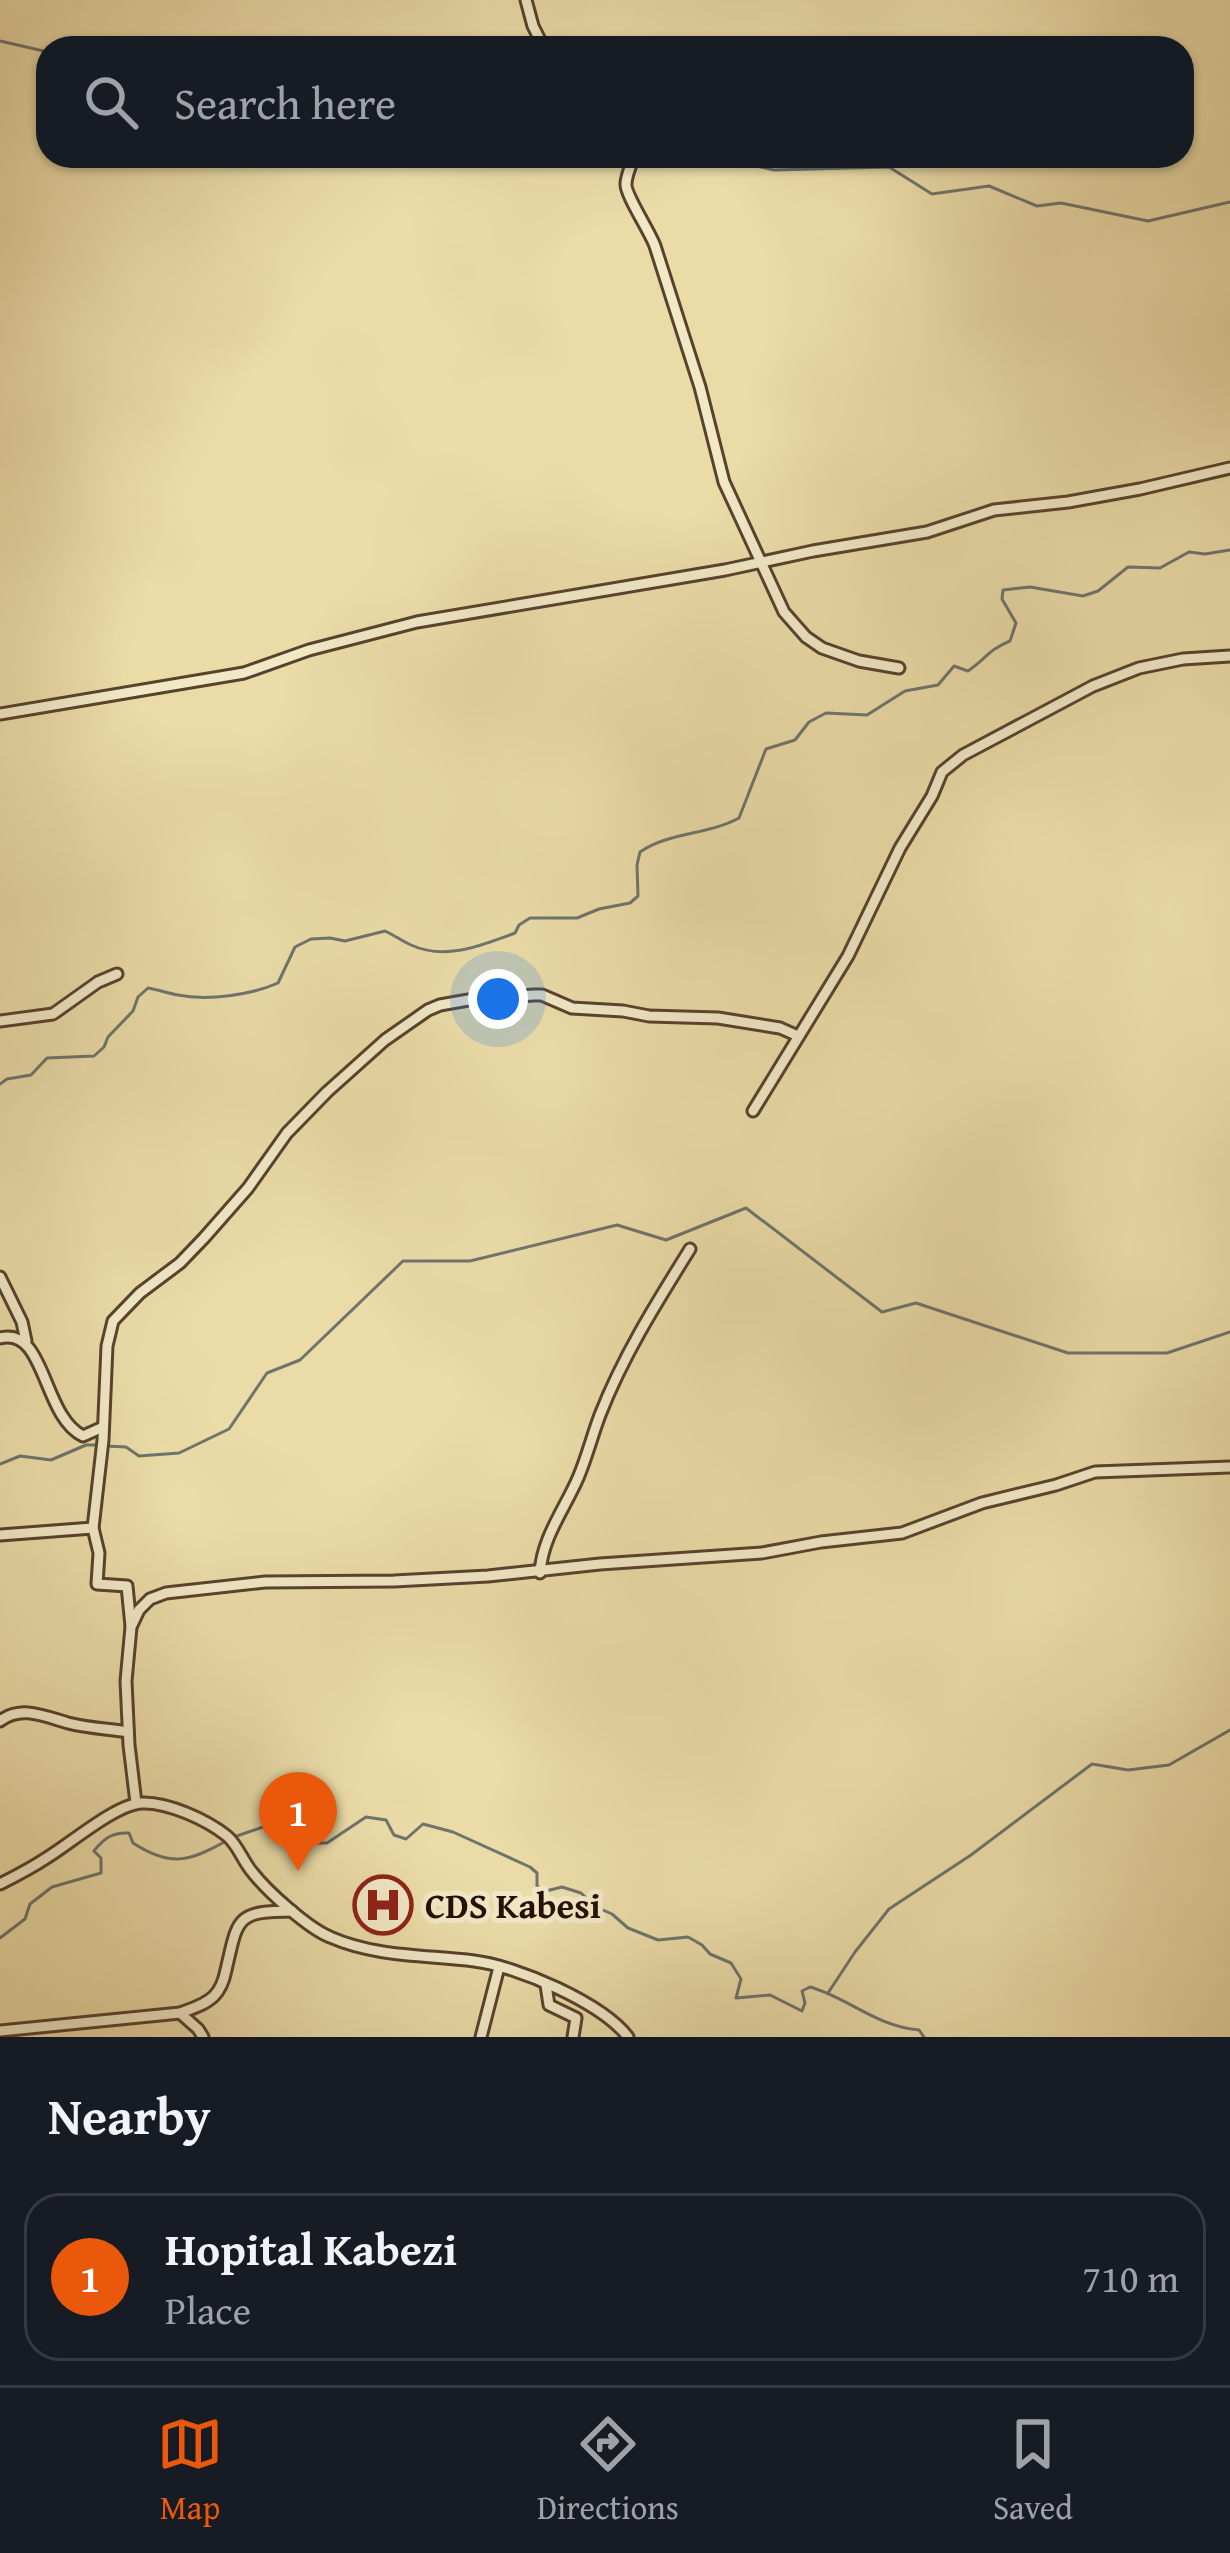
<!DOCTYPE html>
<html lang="en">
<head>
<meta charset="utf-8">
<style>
  body { margin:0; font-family:"Gentium Book Plus",serif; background:#242831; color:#f1f3f6 }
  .you { position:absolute; left:498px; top:999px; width:42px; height:42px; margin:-30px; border:9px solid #fff; border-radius:50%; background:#1a73e8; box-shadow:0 0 0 18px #1a73e833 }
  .badge { display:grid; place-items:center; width:78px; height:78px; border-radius:50%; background:#ea580c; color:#fff; font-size:39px; font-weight:700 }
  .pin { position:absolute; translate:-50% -99px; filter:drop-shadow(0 3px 6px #0008) }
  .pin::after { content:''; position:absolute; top:63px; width:42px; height:36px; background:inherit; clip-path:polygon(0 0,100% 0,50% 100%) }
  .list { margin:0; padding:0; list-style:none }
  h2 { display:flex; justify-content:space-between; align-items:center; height:156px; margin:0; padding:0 48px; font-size:51px }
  h2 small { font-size:39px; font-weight:400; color:#9ea1a6 }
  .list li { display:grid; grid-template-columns:78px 1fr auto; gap:36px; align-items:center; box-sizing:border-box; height:168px; margin:0 24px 24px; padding:0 24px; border:3px solid #363941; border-radius:36px }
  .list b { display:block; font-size:45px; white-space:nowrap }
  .list p { margin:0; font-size:39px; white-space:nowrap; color:#9ea1a6 }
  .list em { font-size:39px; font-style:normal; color:#9ea1a6 }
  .icon { flex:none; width:66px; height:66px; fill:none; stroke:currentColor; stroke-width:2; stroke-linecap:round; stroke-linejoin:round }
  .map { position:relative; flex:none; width:1230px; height:2037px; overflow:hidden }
  .search { position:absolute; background:#171b24; box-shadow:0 3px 9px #0004; left:36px; right:36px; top:36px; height:132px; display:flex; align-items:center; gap:30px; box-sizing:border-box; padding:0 42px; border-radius:36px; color:#9ea1a6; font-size:45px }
  .sheet { height:348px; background:#171b24 }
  nav { display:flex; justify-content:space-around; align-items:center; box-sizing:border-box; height:168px; border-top:3px solid #363941; background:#171b24; font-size:33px; color:#9ea1a6 }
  nav a { display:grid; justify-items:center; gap:6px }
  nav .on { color:#ea580c }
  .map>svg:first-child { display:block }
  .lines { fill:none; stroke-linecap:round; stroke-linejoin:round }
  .stream { stroke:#6e746e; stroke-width:3 }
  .street-casing { stroke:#58422e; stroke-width:15 }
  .street { stroke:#f1e8c6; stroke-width:9 }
  .labels { text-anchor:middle; stroke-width:10; stroke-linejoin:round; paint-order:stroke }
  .poi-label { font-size:36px; font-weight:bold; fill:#270f06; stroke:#f1e8c6; text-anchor:start }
</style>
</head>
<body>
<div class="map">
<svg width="1230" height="2037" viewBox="0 0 1230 2037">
  <rect width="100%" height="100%" fill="#eadba7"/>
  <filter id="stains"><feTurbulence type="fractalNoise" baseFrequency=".00167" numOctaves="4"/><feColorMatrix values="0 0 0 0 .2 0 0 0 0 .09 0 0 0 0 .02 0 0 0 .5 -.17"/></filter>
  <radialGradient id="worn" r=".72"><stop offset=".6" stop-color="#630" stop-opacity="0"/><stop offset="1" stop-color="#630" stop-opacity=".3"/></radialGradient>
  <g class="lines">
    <g class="stream">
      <path d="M0 41 48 52"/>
      <path d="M276 156 287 161 417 160 493 156"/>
      <path d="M712 156 774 170 889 167 932 194 989 186 1037 206 1061 203 1148 221 1230 202"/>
      <path d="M0 1084 7 1079 31 1075 47 1058 94 1056 104 1047 108 1037 133 1011 138 997 148 988C158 990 168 993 178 995 208 1001 251 995 278 983L295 947 311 939 330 938 345 941 385 931C394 935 402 941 411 945 446 961 482 945 515 933L519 925 530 918H577L599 909 630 903 638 896 637 865 640 852C669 832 708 835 739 818L766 749 795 740 809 722 826 713 867 715 905 691 938 685 954 666 968 671C986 659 988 650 1010 641L1016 623 1002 599 1003 590 1030 587 1083 596 1098 591 1128 567 1160 568 1189 552 1205 554 1230 550"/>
      <path d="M106 1446 126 1447 139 1456 179 1453 229 1429 267 1373 300 1360 403 1261H470L617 1225 666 1240 746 1208 882 1312 916 1303 1068 1353H1167L1230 1332"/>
      <path d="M0 1464 20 1456 51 1460 86 1445H97"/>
      <path d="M234 1837 283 1820 302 1843H327L366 1817 386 1820 394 1835 406 1839 423 1824 453 1832 530 1867 537 1873V1886L546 1891 562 1887 581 1893 596 1907 612 1914 628 1928 658 1940 688 1937 702 1945 710 1954 731 1963 741 1979 736 1998 770 1995 802 2011 805 2003 802 1991 810 1987C849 1998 875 2026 919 2030L924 2037"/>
      <path d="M0 1938 25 1919 30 1904 52 1887 101 1873V1858L94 1851C104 1838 113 1832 129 1833L133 1843C170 1867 189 1862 226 1841"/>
      <path d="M828 1993 855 1952 889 1909 971 1855 1092 1764 1128 1770 1169 1765 1230 1730"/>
    </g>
    <defs>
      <g id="street">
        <path d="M526 0 533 26 544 48"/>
        <path d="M633 156C632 165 626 175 626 184 625 194 650 232 655 246L700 387 724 482 784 612 806 637 822 648 859 661 899 668"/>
        <path d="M0 714 244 673 309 650 417 622 725 570 813 551 927 532 994 510 1068 502 1140 489 1230 468"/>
        <path d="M0 1021 53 1014 98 982 117 974"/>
        <path d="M753 1111 848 956 900 848 932 796 942 772 963 755 1093 686 1139 668 1183 659 1230 656"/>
        <path d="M0 1277 22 1322 26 1341"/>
        <path d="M0 1338C46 1326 42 1416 83 1436L103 1427"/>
        <path d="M0 1535 93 1528"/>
        <path d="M540 1573C542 1538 564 1510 578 1478 587 1457 592 1436 600 1415 623 1356 657 1302 690 1249"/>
        <path d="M131 1626 127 1586 97 1584 99 1553 93 1528 103 1440 107 1346 113 1321 140 1293 180 1263 204 1238 248 1188 287 1133 327 1092 385 1040 428 1010 440 1005 474 999 534 995H542L572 1008 623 1011 649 1016 718 1018 780 1028 798 1036"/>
        <path d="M0 1721C21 1705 44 1716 68 1723 87 1728 109 1729 128 1732"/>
        <path d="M136 1803 129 1745 126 1681 131 1627 139 1610 150 1599 166 1593 265 1582 394 1581 488 1576 600 1564 762 1553 821 1542 902 1533 982 1503 1056 1485 1095 1472 1230 1467"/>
        <path d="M0 1884C16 1876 33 1867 48 1857 71 1843 116 1804 142 1803 168 1802 207 1820 227 1836 238 1845 243 1862 253 1873 268 1892 308 1928 330 1937 375 1957 426 1955 474 1961 517 1966 602 2003 628 2037"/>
        <path d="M546 1985 549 2005 576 2018 573 2037"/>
        <path d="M180 2013 198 2029 203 2037"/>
        <path d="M0 2031 180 2013C191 2009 205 2005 214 1996 221 1989 224 1980 226 1970 238 1919 235 1911 292 1911"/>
        <path d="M481 2037 499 1967"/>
      </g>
    </defs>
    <use href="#street" class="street-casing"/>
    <use href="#street" class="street"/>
  </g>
  <defs>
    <symbol id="hospital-ring" viewBox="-11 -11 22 22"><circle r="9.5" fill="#f1e8c6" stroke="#8f2418" stroke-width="1.5"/><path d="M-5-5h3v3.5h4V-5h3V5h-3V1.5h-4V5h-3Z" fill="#8f2418"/></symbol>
  </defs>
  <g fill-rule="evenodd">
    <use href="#hospital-ring" x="350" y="1872" width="66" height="66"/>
  </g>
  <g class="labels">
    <g class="poi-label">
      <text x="425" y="1918">CDS Kabesi</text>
    </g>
  </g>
  <rect width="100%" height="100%" filter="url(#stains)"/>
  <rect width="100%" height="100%" fill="url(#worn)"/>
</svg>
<div class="you"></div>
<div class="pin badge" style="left:298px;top:1871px">1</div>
<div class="search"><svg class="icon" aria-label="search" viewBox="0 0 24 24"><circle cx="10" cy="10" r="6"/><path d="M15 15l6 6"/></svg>Search here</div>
</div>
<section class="sheet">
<h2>Nearby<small></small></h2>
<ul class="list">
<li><span class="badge">1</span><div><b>Hopital Kabezi</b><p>Place</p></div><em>710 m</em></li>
</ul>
</section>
<nav>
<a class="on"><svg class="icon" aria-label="map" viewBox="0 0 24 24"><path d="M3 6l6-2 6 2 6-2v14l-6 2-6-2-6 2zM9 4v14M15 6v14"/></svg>Map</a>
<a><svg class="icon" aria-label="directions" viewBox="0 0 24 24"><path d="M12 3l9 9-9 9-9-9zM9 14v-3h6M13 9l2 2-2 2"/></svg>Directions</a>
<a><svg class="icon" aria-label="saved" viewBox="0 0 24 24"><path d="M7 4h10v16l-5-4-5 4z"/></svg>Saved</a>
</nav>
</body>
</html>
